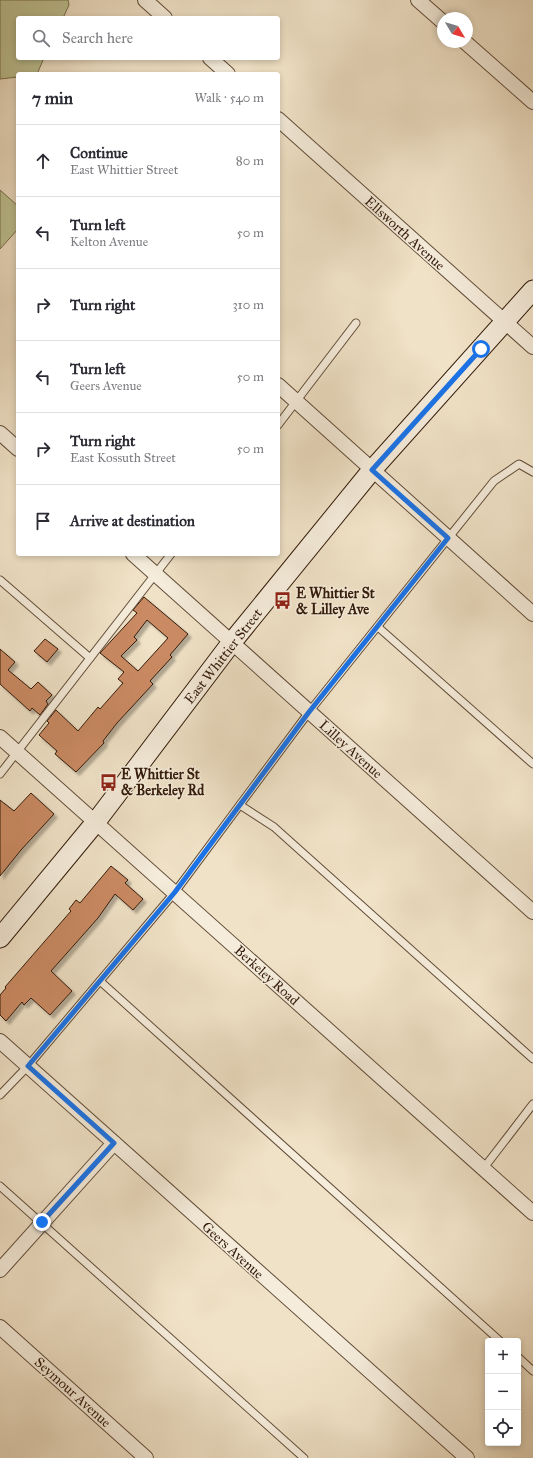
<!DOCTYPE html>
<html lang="en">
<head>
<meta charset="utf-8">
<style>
  body { margin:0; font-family:"IM FELL Great Primer",serif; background:#f7f7f7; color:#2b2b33 }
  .controls { position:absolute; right:12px; bottom:12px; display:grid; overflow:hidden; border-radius:4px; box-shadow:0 2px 6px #0003 }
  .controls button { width:36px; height:36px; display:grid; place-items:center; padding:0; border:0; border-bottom:1px solid #e1e1e2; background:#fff; color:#2b2b33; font:20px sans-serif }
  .compass { position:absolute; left:437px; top:12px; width:36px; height:36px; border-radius:50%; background:#fff; box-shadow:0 2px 6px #0003; rotate:128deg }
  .stop { position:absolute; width:12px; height:12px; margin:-9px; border:3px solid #1a73e8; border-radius:50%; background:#fff }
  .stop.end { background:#1a73e8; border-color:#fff; box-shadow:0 1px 4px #0008 }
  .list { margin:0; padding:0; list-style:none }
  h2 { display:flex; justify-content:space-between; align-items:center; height:52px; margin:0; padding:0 16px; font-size:17px }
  h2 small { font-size:13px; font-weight:400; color:#7c7c81 }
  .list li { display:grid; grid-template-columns:26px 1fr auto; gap:12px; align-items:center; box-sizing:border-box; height:72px; padding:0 16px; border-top:1px solid #e1e1e2 }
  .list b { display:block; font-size:15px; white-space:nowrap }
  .list p { margin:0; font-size:13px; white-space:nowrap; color:#7c7c81 }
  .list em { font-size:13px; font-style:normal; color:#7c7c81 }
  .icon { flex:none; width:22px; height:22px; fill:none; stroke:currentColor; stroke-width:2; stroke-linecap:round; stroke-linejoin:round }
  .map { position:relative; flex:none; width:533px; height:1458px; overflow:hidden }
  .search { position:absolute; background:#fff; box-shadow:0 2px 6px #0003; left:16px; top:16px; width:264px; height:44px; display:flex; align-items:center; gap:10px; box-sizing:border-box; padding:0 14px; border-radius:4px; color:#7c7c81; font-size:15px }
  .panel { position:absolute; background:#fff; box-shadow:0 2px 6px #0003; left:16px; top:72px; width:264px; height:484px; border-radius:4px }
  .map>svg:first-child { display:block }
  .green { fill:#bec292; stroke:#786e4e }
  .building { fill:#ca8a63; stroke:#331b0a; fill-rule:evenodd; filter:url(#shadow) }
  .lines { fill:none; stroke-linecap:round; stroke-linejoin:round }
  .lane-casing { stroke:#624d39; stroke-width:9 }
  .street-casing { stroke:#624d39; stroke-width:16 }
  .secondary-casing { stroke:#331b0a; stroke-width:21 }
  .lane { stroke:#f5ecdb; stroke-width:7 }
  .street { stroke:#f5ecdb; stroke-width:14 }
  .secondary { stroke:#f5ecdb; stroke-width:19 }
  .route { stroke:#1a73e8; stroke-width:5 }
  .labels { text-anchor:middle; stroke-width:3; stroke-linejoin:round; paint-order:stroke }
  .street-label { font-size:14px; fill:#331b0a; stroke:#f5ecdb }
  .poi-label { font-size:14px; font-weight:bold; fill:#331b0a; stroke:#f5ecdb; text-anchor:start }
</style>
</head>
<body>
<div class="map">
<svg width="533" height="1458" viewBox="0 0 533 1458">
  <defs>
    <filter id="shadow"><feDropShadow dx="3.5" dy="3.5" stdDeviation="1" flood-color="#0004"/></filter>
  </defs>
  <rect width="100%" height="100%" fill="#f0e2c7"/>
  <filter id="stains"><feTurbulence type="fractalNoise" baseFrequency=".005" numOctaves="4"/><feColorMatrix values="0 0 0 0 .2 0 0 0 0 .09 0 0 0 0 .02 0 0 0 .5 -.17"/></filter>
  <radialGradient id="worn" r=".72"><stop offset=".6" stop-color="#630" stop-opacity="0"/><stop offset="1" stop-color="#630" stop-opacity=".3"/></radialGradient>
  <g class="green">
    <path d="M0 0H68L69 5 63 18H18V58H44L37 74H18V77L0 79Z"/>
    <path d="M0 190 18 206V229L0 249Z"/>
  </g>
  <g class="building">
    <path d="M144 597 188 634 170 655 172 657 150 681 153 684 117 723 103 741 104 743 76 772 55 754 57 751 39 735 49 723 47 721 56 710 78 731 98 707 100 709 123 683 118 679 124 672 100 653 137 613 133 610ZM147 620 168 638 138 671 121 656 137 640 134 637Z"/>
    <path d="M45 639 58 649 47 662 34 651Z"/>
    <path d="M0 649 15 662 8 670 31 689 38 682 52 695 46 701 48 704 40 715 32 708 30 711 0 684Z"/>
    <path d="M31 793 54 814 21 850 0 876V800L14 811Z"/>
    <path d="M111 866 128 880 125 883 143 899 133 910 115 894 98 918 51 971 72 991 50 1015 31 998 24 1005 22 1002 6 1021 0 1015V995L6 988 5 987 71 911 69 909 76 900 80 903Z"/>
  </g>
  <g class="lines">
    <defs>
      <g id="lane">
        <path d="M278 425 356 323"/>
        <path d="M0 580 90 658"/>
        <path d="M378 627 533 764"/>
        <path d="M0 774 171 554"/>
        <path d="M240 805 274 827 533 1059"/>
        <path d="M100 981 500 1341"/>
        <path d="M0 1095 28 1066 175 892 309 712 494 481 519 464 533 472"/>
        <path d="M483 1169 533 1104"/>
        <path d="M0 1186 304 1458"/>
        <path d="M518 1357 533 1371"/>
      </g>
      <g id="street">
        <path d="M145 0 165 18"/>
        <path d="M418 0 443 22"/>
        <path d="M465 42 533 102"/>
        <path d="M210 58 228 74"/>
        <path d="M278 119 533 347"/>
        <path d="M278 385 533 614"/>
        <path d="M0 433 18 449"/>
        <path d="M133 554 533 912"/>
        <path d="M0 737 533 1213"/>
        <path d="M0 1041 467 1458"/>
        <path d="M0 1270 114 1143"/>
        <path d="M0 1327 146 1458"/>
      </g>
      <path id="secondary" d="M0 938 95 823 232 642 372 470 533 290"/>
    </defs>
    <use href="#lane" class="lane-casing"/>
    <use href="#street" class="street-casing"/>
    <use href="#secondary" class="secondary-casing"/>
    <use href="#lane" class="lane"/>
    <use href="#street" class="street"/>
    <use href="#secondary" class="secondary"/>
  </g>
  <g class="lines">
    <path class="route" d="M42 1222 114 1143 28 1066 175 892 309 712 448 538 372 470 481 349"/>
  </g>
  <defs>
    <symbol id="bus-bare" viewBox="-9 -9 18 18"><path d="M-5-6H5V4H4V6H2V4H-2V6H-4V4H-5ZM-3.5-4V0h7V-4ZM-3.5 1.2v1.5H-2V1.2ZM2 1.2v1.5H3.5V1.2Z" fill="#8f2418" stroke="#f5ecdb" stroke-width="2.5" paint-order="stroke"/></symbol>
  </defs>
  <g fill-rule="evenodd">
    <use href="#bus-bare" x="270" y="588" width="25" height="25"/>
    <use href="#bus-bare" x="96" y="770" width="25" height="25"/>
  </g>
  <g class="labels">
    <g class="street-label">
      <text transform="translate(405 233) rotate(42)" y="5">Ellsworth Avenue</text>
      <text transform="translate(223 656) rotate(-52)" y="5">East Whittier Street</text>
      <text transform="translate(351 749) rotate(42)" y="5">Lilley Avenue</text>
      <text transform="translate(267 975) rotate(42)" y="5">Berkeley Road</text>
      <text transform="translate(233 1250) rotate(42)" y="5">Geers Avenue</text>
      <text transform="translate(73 1392) rotate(42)" y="5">Seymour Avenue</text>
    </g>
    <g class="poi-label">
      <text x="296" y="598">E Whittier St<tspan x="296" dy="16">&amp; Lilley Ave</tspan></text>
      <text x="121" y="779">E Whittier St<tspan x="121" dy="16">&amp; Berkeley Rd</tspan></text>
    </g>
  </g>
  <rect width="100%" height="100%" filter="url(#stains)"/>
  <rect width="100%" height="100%" fill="url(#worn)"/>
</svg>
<div class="controls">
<button>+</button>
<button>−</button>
<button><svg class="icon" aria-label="locate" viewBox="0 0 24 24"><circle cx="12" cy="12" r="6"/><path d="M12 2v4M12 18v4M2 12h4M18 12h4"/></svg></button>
</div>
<svg class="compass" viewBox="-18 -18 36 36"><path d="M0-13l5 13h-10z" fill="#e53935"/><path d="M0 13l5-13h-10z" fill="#7c7c81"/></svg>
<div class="stop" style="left:481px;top:349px"></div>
<div class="stop end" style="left:42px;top:1222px"></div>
<div class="search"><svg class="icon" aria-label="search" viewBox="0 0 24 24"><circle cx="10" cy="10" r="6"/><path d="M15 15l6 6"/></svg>Search here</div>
<section class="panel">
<h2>7 min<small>Walk · 540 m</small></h2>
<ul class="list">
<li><svg class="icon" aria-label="ahead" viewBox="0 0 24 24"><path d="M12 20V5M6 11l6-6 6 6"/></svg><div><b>Continue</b><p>East Whittier Street</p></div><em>80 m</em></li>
<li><svg class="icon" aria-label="left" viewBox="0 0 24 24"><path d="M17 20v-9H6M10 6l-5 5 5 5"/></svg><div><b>Turn left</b><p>Kelton Avenue</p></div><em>50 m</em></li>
<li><svg class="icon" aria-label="right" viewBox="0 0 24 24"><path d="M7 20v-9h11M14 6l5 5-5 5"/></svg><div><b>Turn right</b></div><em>310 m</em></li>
<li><svg class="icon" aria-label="left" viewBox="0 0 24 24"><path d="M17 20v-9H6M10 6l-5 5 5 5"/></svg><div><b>Turn left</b><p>Geers Avenue</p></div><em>50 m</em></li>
<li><svg class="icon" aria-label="right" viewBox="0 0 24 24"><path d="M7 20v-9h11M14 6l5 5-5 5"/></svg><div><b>Turn right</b><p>East Kossuth Street</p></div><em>50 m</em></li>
<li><svg class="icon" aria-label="arrive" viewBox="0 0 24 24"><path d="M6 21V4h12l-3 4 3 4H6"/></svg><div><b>Arrive at destination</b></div></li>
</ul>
</section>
</div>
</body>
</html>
